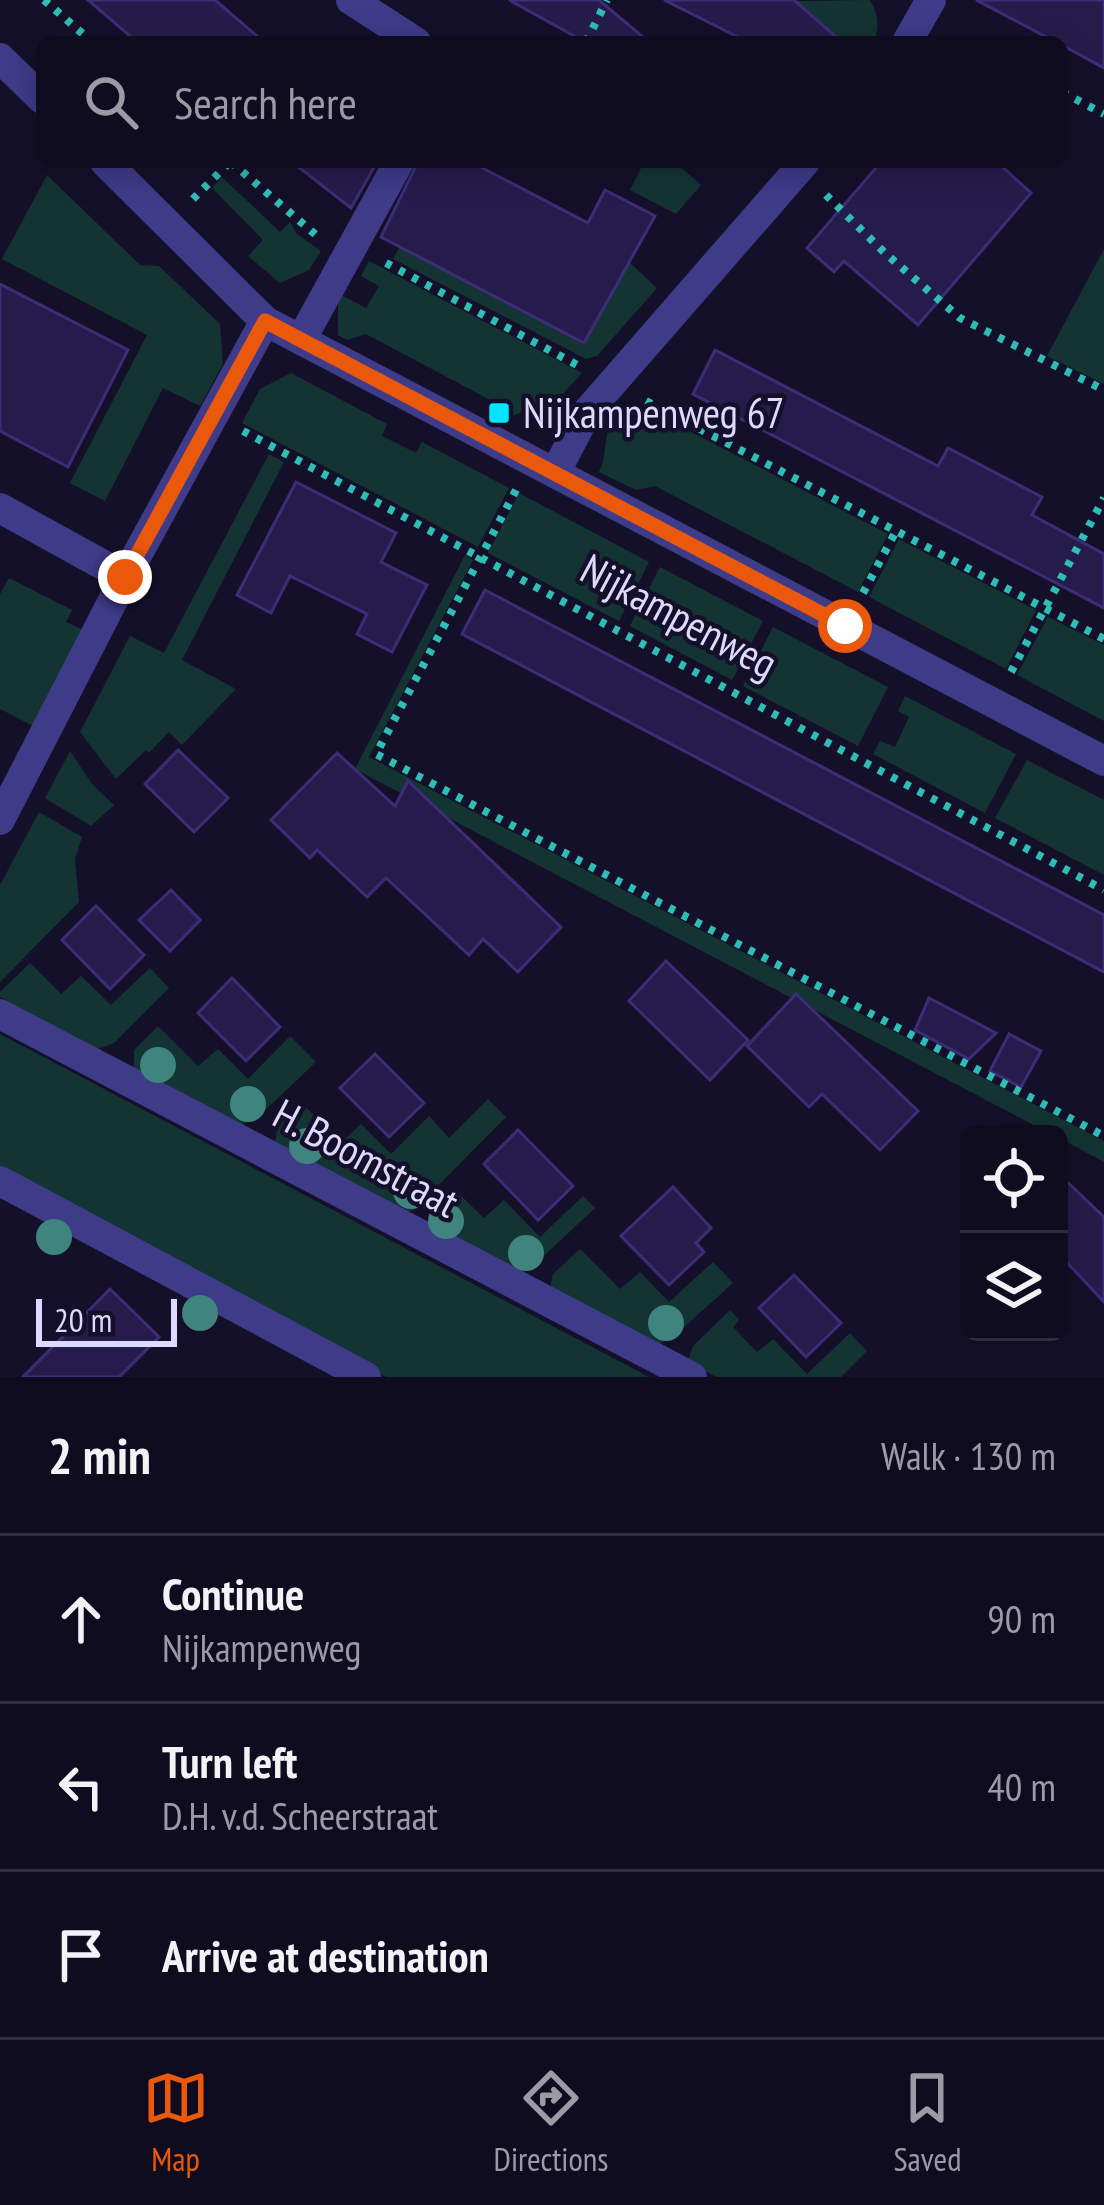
<!DOCTYPE html>
<html lang="en">
<head>
<meta charset="utf-8">
<style>
  body { margin:0; font-family:"PT Sans Narrow",sans-serif; background:#191529; color:#f1f3f6 }
  .controls { position:absolute; right:36px; bottom:36px; display:grid; overflow:hidden; border-radius:18px; box-shadow:0 6px 30px #0003 }
  .controls button { width:108px; height:108px; display:grid; place-items:center; padding:0; border:0; border-bottom:3px solid #302c3e; background:#100c20; color:#f1f3f6; font:60px sans-serif }
  .scale { position:absolute; left:36px; bottom:30px; width:141px; box-sizing:border-box; padding-left:12px; border:6px solid #ded9ff; border-top:0; font-size:33px; line-height:42px; white-space:nowrap; color:#ded9ff; -webkit-text-stroke:9px #15102a; paint-order:stroke }
  .stop { position:absolute; width:36px; height:36px; margin:-27px; border:9px solid #ea580c; border-radius:50%; background:#fff }
  .stop.end { background:#ea580c; border-color:#fff; box-shadow:0 3px 12px #0008 }
  .list { margin:0; padding:0; list-style:none }
  h2 { display:flex; justify-content:space-between; align-items:center; height:156px; margin:0; padding:0 48px; font-size:51px }
  h2 small { font-size:39px; font-weight:400; color:#9c9ba5 }
  .list li { display:grid; grid-template-columns:78px 1fr auto; gap:36px; align-items:center; box-sizing:border-box; height:168px; padding:0 48px; border-top:3px solid #302c3e }
  .list b { display:block; font-size:45px; white-space:nowrap }
  .list p { margin:0; font-size:39px; white-space:nowrap; color:#9c9ba5 }
  .list em { font-size:39px; font-style:normal; color:#9c9ba5 }
  .icon { flex:none; width:66px; height:66px; fill:none; stroke:currentColor; stroke-width:2; stroke-linecap:round; stroke-linejoin:round }
  .map { position:relative; flex:none; width:1104px; height:1377px; overflow:hidden }
  .search { position:absolute; background:#100c20; box-shadow:0 6px 30px #0003; left:36px; right:36px; top:36px; height:132px; display:flex; align-items:center; gap:30px; box-sizing:border-box; padding:0 42px; border-radius:18px; color:#9c9ba5; font-size:45px }
  .sheet { height:660px; background:#100c20 }
  nav { display:flex; justify-content:space-around; align-items:center; box-sizing:border-box; height:168px; border-top:3px solid #302c3e; background:#100c20; font-size:33px; color:#9c9ba5 }
  nav a { display:grid; justify-items:center; gap:6px }
  nav .on { color:#ea580c }
  .map>svg:first-child { display:block }
  .green { fill:#133433 }
  .building { fill:#261c4b; stroke:#3d2d78; stroke-width:3 }
  .lines { fill:none; stroke-linecap:round; stroke-linejoin:round }
  .path { stroke:#2ebeb6; stroke-width:8; stroke-dasharray:6 9; stroke-linecap:butt }
  .minor { stroke:#3e3b89; stroke-width:30 }
  .tree { fill:#3f847e }
  .route { stroke:#ea580c; stroke-width:15 }
  .poi-dot { fill:#05e4ff; stroke:#15102a; stroke-width:4.5 }
  .labels { text-anchor:middle; stroke-width:9; stroke-linejoin:round; paint-order:stroke }
  .poi-label { font-size:42px; fill:#ded9ff; stroke:#15102a; text-anchor:start }
  .street-label { font-size:42px; fill:#ded9ff; stroke:#15102a }
</style>
</head>
<body>
<div class="map">
<svg width="1104" height="1377" viewBox="0 0 1104 1377">
  <rect width="100%" height="100%" fill="#15102a"/>
  <g class="green">
    <path d="M870 0C878 14 880 26 874 41L842 42 795 1Z"/>
    <path d="M644 162H675L701 185 676 214 630 190Z"/>
    <path d="M47 175 140 265 159 266 220 324 223 364 200 406 163 388 105 501 70 483 147 335 2 259Z"/>
    <path d="M222 177 280 232 290 222 297 234 321 251 309 270 280 283 248 256 263 240 212 188Z"/>
    <path d="M400 246 628 261 657 288 597 356 586 359 393 259Z"/>
    <path d="M1104 249V384L1047 356Z"/>
    <path d="M369 261 582 373 559 398 512 416 507 424 499 420 492 401 366 334 347 340 338 335V299L341 295 366 308 379 286 361 276Z"/>
    <path d="M291 373 387 424 382 436 416 453 422 442 509 488 478 547 242 423 260 389Z"/>
    <path d="M635 403 888 534 858 592 655 486 636 490 599 472 603 462 607 434Z"/>
    <path d="M269 454 284 462 182 660 236 689 182 745 169 732 149 753 146 750 116 779 80 732 130 636 164 653Z"/>
    <path d="M519 493 649 562 619 621 488 553Z"/>
    <path d="M899 539 1036 610 1006 669 869 597Z"/>
    <path d="M465 555 473 560 369 757 1104 1141V1162L1059 1138V1134H1051L355 769Z"/>
    <path d="M660 567 763 621 732 680 630 626Z"/>
    <path d="M9 578 72 610 66 622 83 630 33 726 0 709V594Z"/>
    <path d="M1048 617 1104 645V721L1017 675Z"/>
    <path d="M773 627 888 687 858 746 743 686Z"/>
    <path d="M905 696 1016 754 985 813 873 754 880 741 895 747 909 717 898 711Z"/>
    <path d="M70 751 92 784 114 805 91 826 45 798Z"/>
    <path d="M1027 760 1104 800V875L995 818Z"/>
    <path d="M39 812 82 837 75 859 79 902 0 982V885Z"/>
    <path d="M30 963 61 994 81 976 111 1005 150 968 169 988 114 1043 98 1049 0 997V992Z"/>
    <path d="M158 1026 198 1066 218 1049 248 1079 290 1036 316 1062 259 1116 242 1125 134 1069V1050Z"/>
    <path d="M0 1034 649 1377H386L335 1350 0 1169Z"/>
    <path d="M488 1099 506 1117 414 1210 406 1212 275 1143 278 1125 301 1103 342 1142 361 1124 391 1154 429 1116 449 1138Z"/>
    <path d="M455 1190 484 1218 504 1200 540 1237 583 1196 595 1208 532 1267 520 1273 428 1224 429 1217Z"/>
    <path d="M580 1249 620 1289 640 1272 669 1302 713 1262 733 1283 673 1337 656 1345 550 1289 553 1274Z"/>
    <path d="M730 1310 739 1320 733 1327 757 1352 773 1339 807 1374 850 1333 867 1351 841 1377H716L688 1361 693 1346Z"/>
  </g>
  <g class="building">
    <path d="M88 0H215L264 42H137Z"/>
    <path d="M509 0H599L649 42H585Z"/>
    <path d="M664 0H794L842 42H748Z"/>
    <path d="M976 0H1104V68L1062 45V42H1056Z"/>
    <path d="M292 162H377L351 208Z"/>
    <path d="M418 162H471L588 223 605 190 655 216 584 343 381 237Z"/>
    <path d="M881 162H997L1031 193 918 325 844 261 834 272 807 248Z"/>
    <path d="M0 284 128 350 68 467 0 431Z"/>
    <path d="M715 350 938 466 948 448 1042 497 1032 515 1104 554V608L693 394Z"/>
    <path d="M296 482 396 533 381 562 427 585 392 652 357 634 367 614 290 576 271 613 237 595Z"/>
    <path d="M485 590 1104 915V972L462 634Z"/>
    <path d="M178 750 228 798 194 832 145 784Z"/>
    <path d="M337 753 395 806 408 781 561 927 518 972 483 939 469 955 386 878 367 897 317 850 310 858 271 820Z"/>
    <path d="M171 890 200 920 170 951 139 920Z"/>
    <path d="M96 906 144 955 110 989 62 940Z"/>
    <path d="M666 961 748 1040 710 1080 629 1001Z"/>
    <path d="M232 978 280 1027 246 1061 198 1013Z"/>
    <path d="M796 994 918 1111 880 1150 822 1094 809 1107 747 1046Z"/>
    <path d="M929 998 996 1033 969 1059 915 1030Z"/>
    <path d="M1009 1034 1041 1051 1021 1087 990 1071Z"/>
    <path d="M375 1054 424 1103 389 1137 340 1088Z"/>
    <path d="M518 1130 573 1186 538 1220 484 1164Z"/>
    <path d="M1059 1174 1104 1217V1302L1059 1254Z"/>
    <path d="M673 1187 711 1228 696 1243 704 1252 669 1285 621 1236Z"/>
    <path d="M794 1275 841 1323 806 1357 759 1308Z"/>
    <path d="M110 1289 159 1337 119 1377H23Z"/>
  </g>
  <g class="lines">
    <g class="path">
      <path d="M44 0 92 42"/>
      <path d="M586 42 607 0"/>
      <path d="M1062 92 1104 114"/>
      <path d="M231 162 316 235"/>
      <path d="M826 195 886 254 960 318 1104 390"/>
      <path d="M193 199 230 162"/>
      <path d="M386 263 579 366"/>
      <path d="M646 401 1104 639"/>
      <path d="M243 431 1104 890"/>
      <path d="M516 490 376 754 1104 1136"/>
      <path d="M863 593 896 531"/>
      <path d="M1011 672 1104 498"/>
    </g>
    <g class="minor">
      <path d="M351 0 416 42"/>
      <path d="M907 42 931 0"/>
      <path d="M0 58 42 99"/>
      <path d="M105 162 265 321 1104 761"/>
      <path d="M301 340 399 162"/>
      <path d="M555 473 587 412 805 162"/>
      <path d="M0 508 125 577"/>
      <path d="M0 820 125 577 265 321"/>
      <path d="M0 1014 692 1377"/>
      <path d="M0 1181 366 1377"/>
    </g>
  </g>
  <g class="tree">
    <circle cx="158" cy="1065" r="18"/>
    <circle cx="248" cy="1104" r="18"/>
    <circle cx="307" cy="1146" r="18"/>
    <circle cx="411" cy="1191" r="18"/>
    <circle cx="446" cy="1221" r="18"/>
    <circle cx="54" cy="1237" r="18"/>
    <circle cx="526" cy="1253" r="18"/>
    <circle cx="200" cy="1313" r="18"/>
    <circle cx="666" cy="1323" r="18"/>
  </g>
  <g class="lines">
    <path class="route" d="M125 577 265 321 845 626"/>
  </g>
  <rect class="poi-dot" x="487" y="401" width="24" height="24" rx="6"/>
  <g class="labels">
    <g class="poi-label">
      <text x="523" y="428">Nijkampenweg 67</text>
    </g>
    <g class="street-label">
      <text transform="translate(679 616) rotate(28)" y="15">Nijkampenweg</text>
      <text transform="translate(366 1158) rotate(28)" y="15">H. Boomstraat</text>
    </g>
  </g>
</svg>
<div class="controls">
<button><svg class="icon" aria-label="locate" viewBox="0 0 24 24"><circle cx="12" cy="12" r="6"/><path d="M12 2v4M12 18v4M2 12h4M18 12h4"/></svg></button>
<button><svg class="icon" aria-label="layers" viewBox="0 0 24 24"><path d="M12 4l9 5-9 5-9-5zM3 14l9 5 9-5"/></svg></button>
</div>
<div class="scale">20 m</div>
<div class="stop" style="left:845px;top:626px"></div>
<div class="stop end" style="left:125px;top:577px"></div>
<div class="search"><svg class="icon" aria-label="search" viewBox="0 0 24 24"><circle cx="10" cy="10" r="6"/><path d="M15 15l6 6"/></svg>Search here</div>
</div>
<section class="sheet">
<h2>2 min<small>Walk · 130 m</small></h2>
<ul class="list">
<li><svg class="icon" aria-label="ahead" viewBox="0 0 24 24"><path d="M12 20V5M6 11l6-6 6 6"/></svg><div><b>Continue</b><p>Nijkampenweg</p></div><em>90 m</em></li>
<li><svg class="icon" aria-label="left" viewBox="0 0 24 24"><path d="M17 20v-9H6M10 6l-5 5 5 5"/></svg><div><b>Turn left</b><p>D.H. v.d. Scheerstraat</p></div><em>40 m</em></li>
<li><svg class="icon" aria-label="arrive" viewBox="0 0 24 24"><path d="M6 21V4h12l-3 4 3 4H6"/></svg><div><b>Arrive at destination</b></div></li>
</ul>
</section>
<nav>
<a class="on"><svg class="icon" aria-label="map" viewBox="0 0 24 24"><path d="M3 6l6-2 6 2 6-2v14l-6 2-6-2-6 2zM9 4v14M15 6v14"/></svg>Map</a>
<a><svg class="icon" aria-label="directions" viewBox="0 0 24 24"><path d="M12 3l9 9-9 9-9-9zM9 14v-3h6M13 9l2 2-2 2"/></svg>Directions</a>
<a><svg class="icon" aria-label="saved" viewBox="0 0 24 24"><path d="M7 4h10v16l-5-4-5 4z"/></svg>Saved</a>
</nav>
</body>
</html>
